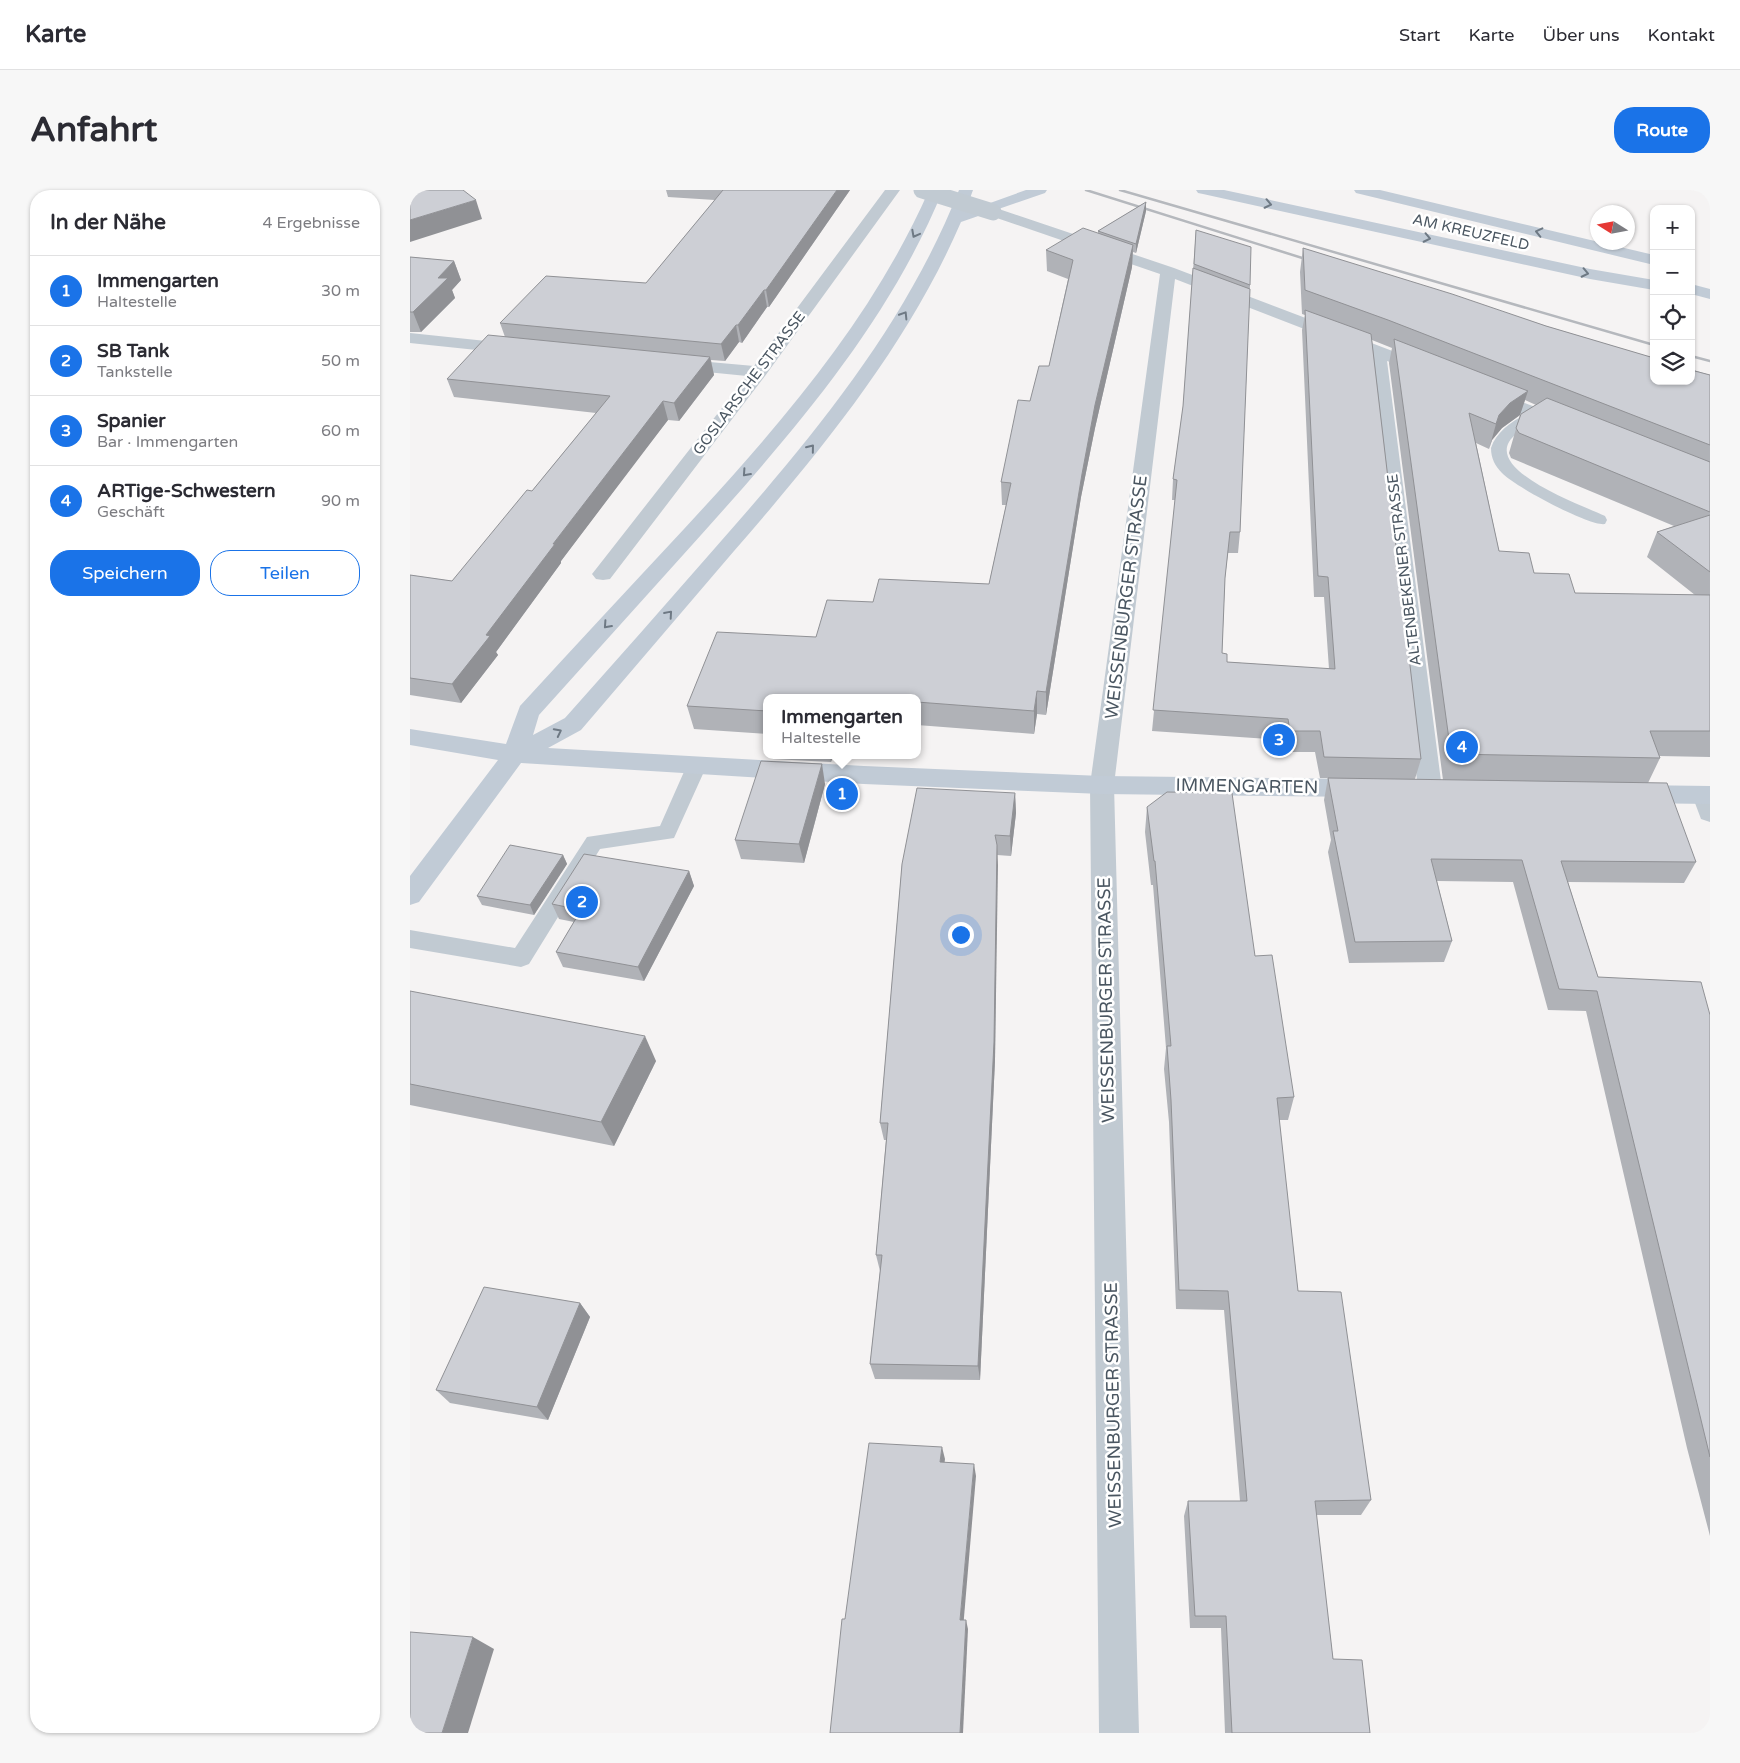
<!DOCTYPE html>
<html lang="de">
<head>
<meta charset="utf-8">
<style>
  body { margin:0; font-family:"Varela Round",sans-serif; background:#f7f7f7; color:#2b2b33 }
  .controls { position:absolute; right:15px; top:15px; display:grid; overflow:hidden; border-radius:10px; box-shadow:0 1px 4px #0004 }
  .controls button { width:45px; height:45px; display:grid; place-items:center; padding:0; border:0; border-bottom:1px solid #e1e1e2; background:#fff; color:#2b2b33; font:25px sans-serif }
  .compass { position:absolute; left:1180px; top:15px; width:45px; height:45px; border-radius:50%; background:#fff; box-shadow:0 1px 4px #0004; rotate:281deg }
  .you { position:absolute; left:550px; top:744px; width:18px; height:18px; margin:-12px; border:4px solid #fff; border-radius:50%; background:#1a73e8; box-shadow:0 0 0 8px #1a73e833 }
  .badge { display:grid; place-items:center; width:32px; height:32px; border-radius:50%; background:#1a73e8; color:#fff; font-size:16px; font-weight:700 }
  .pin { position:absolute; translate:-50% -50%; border:2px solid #fff; box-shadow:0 1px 5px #0006 }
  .popup { position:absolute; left:353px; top:504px; width:158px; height:65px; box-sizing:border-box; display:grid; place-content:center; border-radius:10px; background:#fff; filter:drop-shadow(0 1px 4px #0005); font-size:16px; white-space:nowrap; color:#7c7c81 }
  .popup b { font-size:19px; color:#2b2b33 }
  .popup::after { content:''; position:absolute; left:50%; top:100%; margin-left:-10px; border:10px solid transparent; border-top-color:#fff }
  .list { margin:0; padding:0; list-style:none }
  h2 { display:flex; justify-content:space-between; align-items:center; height:65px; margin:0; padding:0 20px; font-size:21px }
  h2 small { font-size:16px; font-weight:400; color:#7c7c81 }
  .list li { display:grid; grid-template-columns:32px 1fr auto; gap:15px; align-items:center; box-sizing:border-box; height:70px; padding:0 20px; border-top:1px solid #e1e1e2 }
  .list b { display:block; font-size:19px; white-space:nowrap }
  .list p { margin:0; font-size:16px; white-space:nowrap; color:#7c7c81 }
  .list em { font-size:16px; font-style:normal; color:#7c7c81 }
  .actions { display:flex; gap:10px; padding:15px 20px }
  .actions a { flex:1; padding:11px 0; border:1px solid #1a73e8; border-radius:20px; text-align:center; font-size:18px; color:#1a73e8 }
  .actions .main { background:#1a73e8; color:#fff }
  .icon { flex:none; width:28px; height:28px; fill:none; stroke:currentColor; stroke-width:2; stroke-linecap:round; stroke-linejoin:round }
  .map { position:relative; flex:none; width:1300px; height:1543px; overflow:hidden; border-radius:20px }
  header { display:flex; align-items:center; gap:30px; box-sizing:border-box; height:70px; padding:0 25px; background:#fff; border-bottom:1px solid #e1e1e2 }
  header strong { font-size:24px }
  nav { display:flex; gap:28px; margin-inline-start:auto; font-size:18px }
  .intro { display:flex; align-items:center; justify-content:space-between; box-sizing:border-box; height:120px; padding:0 30px }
  h1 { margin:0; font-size:35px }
  .button { padding:12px 22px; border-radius:20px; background:#1a73e8; color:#fff; font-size:18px; font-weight:700 }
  main { display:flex; gap:30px; padding:0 30px }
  aside { flex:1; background:#fff; border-radius:20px; box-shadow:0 1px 4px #0004 }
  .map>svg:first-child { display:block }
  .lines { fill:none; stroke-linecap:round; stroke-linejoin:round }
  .lane { fill:#c1cad2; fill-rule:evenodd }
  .street { fill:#c1cad2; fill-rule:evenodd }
  .secondary { fill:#c1cbd6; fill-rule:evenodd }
  .rail { stroke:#b5b8bd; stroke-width:2.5 }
  .street-bridge { stroke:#c1cad2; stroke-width:17 }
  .wall { fill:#b0b2b7; fill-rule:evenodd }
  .shaded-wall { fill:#909195 }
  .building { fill:#cdcfd5; stroke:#909195 }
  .oneway { stroke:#6e7984 }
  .labels { text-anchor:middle; stroke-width:5; stroke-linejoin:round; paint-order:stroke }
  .far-street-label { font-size:15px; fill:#4a5661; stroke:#fff }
  .street-label { font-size:18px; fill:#4a5661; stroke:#fff }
</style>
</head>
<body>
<header>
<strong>Karte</strong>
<nav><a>Start</a><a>Karte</a><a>Über uns</a><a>Kontakt</a></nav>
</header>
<div class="intro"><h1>Anfahrt</h1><a class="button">Route</a></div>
<main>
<aside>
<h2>In der Nähe<small>4 Ergebnisse</small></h2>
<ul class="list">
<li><span class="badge">1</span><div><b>Immengarten</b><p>Haltestelle</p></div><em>30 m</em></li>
<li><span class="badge">2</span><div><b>SB Tank</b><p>Tankstelle</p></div><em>50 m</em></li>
<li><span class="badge">3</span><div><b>Spanier</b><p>Bar · Immengarten</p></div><em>60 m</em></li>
<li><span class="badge">4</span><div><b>ARTige-Schwestern</b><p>Geschäft</p></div><em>90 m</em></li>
</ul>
<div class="actions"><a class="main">Speichern</a><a>Teilen</a></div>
</aside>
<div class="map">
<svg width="1300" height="1543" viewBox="0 0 1300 1543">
  <rect width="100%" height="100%" fill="#f5f3f3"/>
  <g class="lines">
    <g class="lane">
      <path d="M1129 220 1134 222 1137 225 1134 228C1123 234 1106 240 1099 252 1081 283 1174 316 1195 326L1197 330 1195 334C1180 337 1104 296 1092 283 1085 276 1081 268 1081 258 1087 239 1110 225 1129 220Z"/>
      <path d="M287 568 294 570 297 575 264 648 190 659 119 774 111 777 0 758V740L105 758 177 647 250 636 277 575 280 570Z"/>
    </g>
    <g class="street">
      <path d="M475 0H490L355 186 200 389 193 390 186 389 182 384 186 379 337 186 266 179 260 178 257 174 260 170 266 169 344 176Z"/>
      <path d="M583 17 764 78 1022 176 1025 180 1022 184 1016 185 977 171 1032 599 1029 605 1020 608 1011 605 1008 599 959 164 765 89 704 595 729 1543H689L680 595 750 84 578 25 575 22 578 19Z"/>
      <path d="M0 143 106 154 112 155 115 159 112 163 106 164 0 153Z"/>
      <path d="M1077 199 1160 230 1162 234 1160 238 1153 240 1146 238 1071 208 1068 204 1071 200Z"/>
      <path d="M1294 596 1300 598V632L1291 629 1282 605 1285 599Z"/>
    </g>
    <g class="secondary">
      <path d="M519 0H533C479 132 385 240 291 345 237 405 183 465 129 525L123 545 155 528C205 472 255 415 305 358 401 249 495 137 549 0H563L555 22 616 0H637L635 3 551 32C498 155 411 261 324 361 273 421 222 480 171 540L138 558 454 576 692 586 954 589 963 592 966 598 963 604 954 607 692 604 454 594 111 573 9 712 0 715V686L88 570 0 555V539L96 554 110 516C164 457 219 398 274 339 369 236 462 130 519 0Z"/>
      <path d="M786 0H814L1180 79 1244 90V100L1180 89 793 4 788 3Z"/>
      <path d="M944 0H970L1244 65V75L946 3Z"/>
      <path d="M1281 94 1300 99V109L1281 104Z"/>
      <path d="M1224 595 1300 596V614L1224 613 1215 610 1212 604 1215 598Z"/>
    </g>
    <g class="rail">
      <path d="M676 0 905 72"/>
      <path d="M710 0 1244 155"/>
      <path d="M1281 166 1300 171"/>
    </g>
    <path class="street-bridge" d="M512 0 583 22"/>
  </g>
  <g class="wall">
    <path d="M256 0H440L359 117H357L332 153 329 152 315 171 301 170 304 185 269 231 258 230 232 263 151 371V373L86 462 88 465 51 513 0 505V385L42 391 122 301 186 223 44 207 37 189 95 147 90 133 236 93 305 10 258 7Z"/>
    <path d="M736 12V21L726 63 723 62 722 77 685 238 671 307 636 525 627 524 624 544 507 535V508H357V544L284 539 277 516 406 447 463 412 579 394 596 315H592L591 292 620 211 639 176 658 89 637 81 636 60 688 43V41Z"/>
    <path d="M786 40 840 95 830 342 828 363H818L815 388 812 463 817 472 919 479 914 407H904L892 140 895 125 892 124 890 82 893 58 1136 136 1300 185V567L1249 566 1250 568 1238 593 1286 672 1274 693 1158 692 1188 787 1300 825V1346L1277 1258 1176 821 1138 820 1103 692 1027 691 1042 751 1034 772 939 773 918 662 921 650 914 610 918 588H958H910L905 562H876L874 550 742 541 765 310H762L763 289 773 217ZM962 150 982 158 979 173 1033 590 1005 589 1011 569ZM1115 210 1126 215 1110 225ZM1110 225 1099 263 1101 268 1264 336 1247 342 1237 367 1285 405 1165 403 1124 383 1089 361 1066 253 1079 259 1082 250 1092 238Z"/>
    <path d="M0 67 44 71 51 90 42 100 45 108 11 142H0Z"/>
    <path d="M361 565H423L421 572 362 569Z"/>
    <path d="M415 594 394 673 331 669 325 650Z"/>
    <path d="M605 603 606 623 601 666 587 665 585 870 570 1190 465 1189 460 1174 470 1081 466 1065 476 950H474L470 933 492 674Z"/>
    <path d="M737 617 845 766 884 907 878 930H869L888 1101 961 1310 951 1325H906L923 1469 960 1543H815L811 1438H780L774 1326 778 1311H830L814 1120 766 1119 759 932 754 879 756 858 743 695H741L735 642Z"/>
    <path d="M153 665 157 674 124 725 72 715 67 706Z"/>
    <path d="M279 681 284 696 234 791 153 777 146 762 164 732 149 729 142 714Z"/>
    <path d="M0 801 246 871 204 956 0 915Z"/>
    <path d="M170 1113 180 1127 138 1230 40 1213 26 1200Z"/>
  </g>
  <g class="shaded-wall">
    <path d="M427 0H440L359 117 356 100Z"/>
    <path d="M66 10 72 29 0 52V30Z"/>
    <path d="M736 12V21L726 63V54Z"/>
    <path d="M723 55 722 77 685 238 671 307 636 525V502L672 284 685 215Z"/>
    <path d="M44 71 51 90 42 100 45 108 11 142 3 122 28 88Z"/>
    <path d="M354 100 357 117 332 153 328 135Z"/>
    <path d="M326 135 329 152 315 171 311 154Z"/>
    <path d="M300 167 304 185 269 231 264 213Z"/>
    <path d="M1118 201 1110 225 1092 238 1082 250 1079 259 1086 234 1089 225 1100 213Z"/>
    <path d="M253 211 258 230 151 371V373L86 462 88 465 51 513 42 494 76 445 143 354Z"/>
    <path d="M627 501V524L624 544V521Z"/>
    <path d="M420 565H423L421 572Z"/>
    <path d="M412 574 415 594 394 673 389 654Z"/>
    <path d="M605 603 606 623 601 666 600 646Z"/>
    <path d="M587 655 588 675 585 870 570 1190 568 1176Z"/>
    <path d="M153 665 157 674 124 725 120 715Z"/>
    <path d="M279 681 284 696 234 791 228 777Z"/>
    <path d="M235 846 246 871 204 956 191 932Z"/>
    <path d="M170 1113 180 1127 138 1230 127 1217Z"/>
    <path d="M532 1257 535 1269 533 1284 530 1272Z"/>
    <path d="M564 1274 566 1286 553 1439 550 1430Z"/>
    <path d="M556 1430 558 1439 553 1543H550Z"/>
    <path d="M63 1447 84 1459 58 1543H32Z"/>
  </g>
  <g class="building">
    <path d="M0 0H53L66 10 0 30Z"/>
    <path d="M313 0H427L356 100H354L328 135H326L311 154 90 133 136 86 236 93Z"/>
    <path d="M736 12 726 54 688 41Z"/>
    <path d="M673 38 723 55 685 215 672 284 636 502 627 501 624 521 507 512V508H357V521L277 516 307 442 406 447 417 410 463 412 469 389 579 394 601 293 591 292 608 210 620 211 629 176H639L663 70 636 60Z"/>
    <path d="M786 40 841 57 840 95 784 74Z"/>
    <path d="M893 58 1042 104 1136 136 1244 168V191H1281V180L1300 185V255L978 130 895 100Z"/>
    <path d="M0 67 44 71 28 88H38L3 122H0Z"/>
    <path d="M783 78 840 99 830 342H820L815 388 812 463 817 464V472L925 479 918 387 908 386 895 120 961 144 1011 569 914 567 910 541H880L878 529 743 520 767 290 763 289 773 216Z"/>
    <path d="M78 145 300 167 264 213 253 211 227 245 143 354H145L76 445 80 446 42 494 0 488V385L42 391 117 300 122 301 200 206 37 189Z"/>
    <path d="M984 149 1118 201 1100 213 1089 225 1086 234 1059 223 1089 361 1119 363 1124 383 1159 384 1165 403 1300 405V541H1240L1250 568 1041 564Z"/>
    <path d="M1137 208 1300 272V322L1109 243 1106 238 1111 224Z"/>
    <path d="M1300 325V382L1247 342Z"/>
    <path d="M351 571 412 574 389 654 325 650Z"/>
    <path d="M918 588 1257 593 1286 672 1151 671 1188 787 1291 792 1300 825V1267L1187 801 1149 799 1112 670 1021 669 1042 751 945 752 923 641H928Z"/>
    <path d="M507 598 605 603 600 646 585 645 587 655 584 852 568 1176 460 1174 472 1065H466L478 933H470L492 674Z"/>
    <path d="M757 602 822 603 845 766 862 765 884 907 867 908 888 1101 931 1102 961 1310 905 1311 923 1469 952 1470 960 1543H822L816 1426H785L778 1311H837L818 1101 769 1100 761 910 757 856H761L745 671H744L737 617Z"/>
    <path d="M100 655 153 665 120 715 67 706Z"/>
    <path d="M174 664 279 681 228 777 146 762 171 720 142 714Z"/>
    <path d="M0 801 235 846 191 932 0 894Z"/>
    <path d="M74 1097 170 1113 127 1217 26 1200Z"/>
    <path d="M459 1253 532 1257 530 1272 564 1274 550 1430H556L550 1543H420L432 1429H435Z"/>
    <path d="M0 1442 63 1447 32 1543H0Z"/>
  </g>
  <defs><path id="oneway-chevron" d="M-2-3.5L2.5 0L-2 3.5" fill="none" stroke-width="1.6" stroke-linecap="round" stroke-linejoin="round" transform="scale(1.25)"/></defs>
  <g class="oneway">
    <use href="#oneway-chevron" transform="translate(858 14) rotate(12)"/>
    <use href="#oneway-chevron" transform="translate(1129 42) rotate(-167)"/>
    <use href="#oneway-chevron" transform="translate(505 44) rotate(118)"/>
    <use href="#oneway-chevron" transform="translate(1017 48) rotate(12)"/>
    <use href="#oneway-chevron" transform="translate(1175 83) rotate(12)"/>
    <use href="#oneway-chevron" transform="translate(494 125) rotate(-58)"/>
    <use href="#oneway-chevron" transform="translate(401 258) rotate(-51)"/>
    <use href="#oneway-chevron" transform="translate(336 283) rotate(132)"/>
    <use href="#oneway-chevron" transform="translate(259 424) rotate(-49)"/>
    <use href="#oneway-chevron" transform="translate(197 435) rotate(132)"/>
    <use href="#oneway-chevron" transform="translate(148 542) rotate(-27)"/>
  </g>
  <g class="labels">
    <g class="far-street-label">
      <text transform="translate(1061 42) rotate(13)" y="5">AM KREUZFELD</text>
      <text transform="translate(339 193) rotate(-53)" y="5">GOSLARSCHE STRASSE</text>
      <text transform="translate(994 380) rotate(-97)" y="5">ALTENBEKENER STRASSE</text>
    </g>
    <g class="street-label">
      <text transform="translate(716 407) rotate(-83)" y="6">WEISSENBURGER STRASSE</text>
      <text transform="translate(837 596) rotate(1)" y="6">IMMENGARTEN</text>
      <text transform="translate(696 810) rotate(-91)" y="6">WEISSENBURGER STRASSE</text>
      <text transform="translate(703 1215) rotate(-91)" y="6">WEISSENBURGER STRASSE</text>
    </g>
  </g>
</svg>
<div class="controls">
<button>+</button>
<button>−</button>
<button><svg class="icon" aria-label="locate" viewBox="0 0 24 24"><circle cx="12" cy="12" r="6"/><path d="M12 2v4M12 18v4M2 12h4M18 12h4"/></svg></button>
<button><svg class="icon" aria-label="layers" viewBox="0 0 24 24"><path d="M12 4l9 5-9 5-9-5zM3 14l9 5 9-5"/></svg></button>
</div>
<svg class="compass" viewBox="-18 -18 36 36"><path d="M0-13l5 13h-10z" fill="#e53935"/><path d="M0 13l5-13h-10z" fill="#7c7c81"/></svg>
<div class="you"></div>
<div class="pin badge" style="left:432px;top:604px">1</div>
<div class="popup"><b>Immengarten</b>Haltestelle</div>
<div class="pin badge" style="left:172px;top:712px">2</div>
<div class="pin badge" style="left:869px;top:550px">3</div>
<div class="pin badge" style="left:1052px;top:557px">4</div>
</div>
</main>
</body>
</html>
